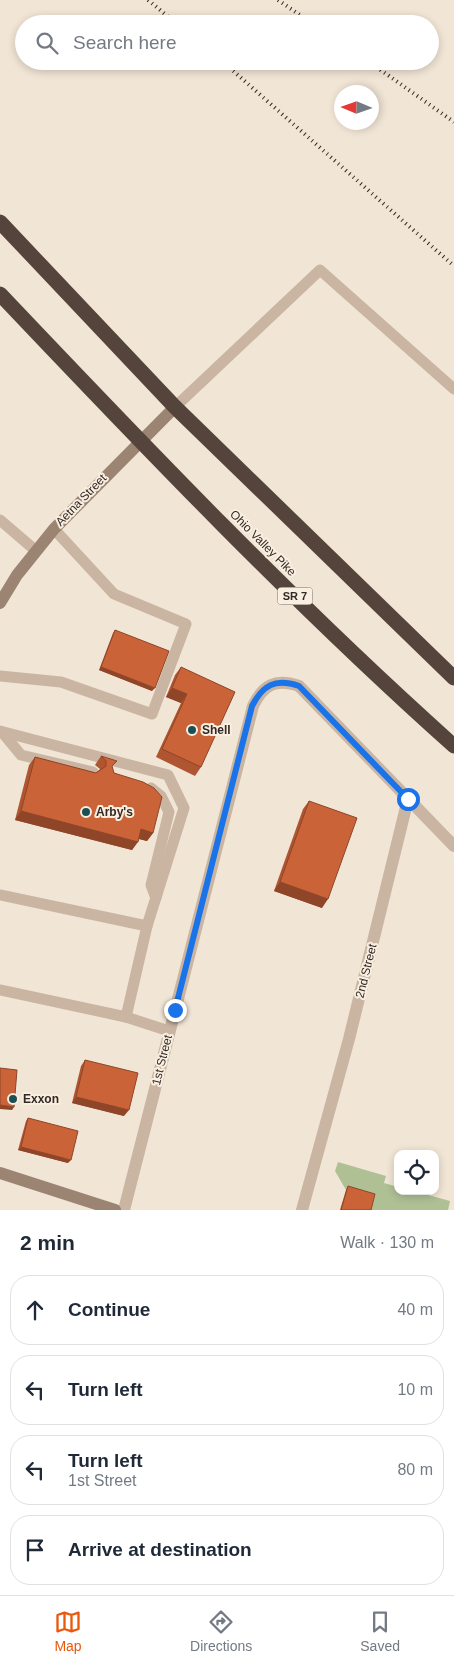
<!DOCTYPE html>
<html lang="en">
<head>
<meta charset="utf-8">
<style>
  body { margin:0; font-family:Helvetica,sans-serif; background:#f2f2f3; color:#1f2937 }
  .controls { position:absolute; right:15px; bottom:15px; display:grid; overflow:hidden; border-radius:10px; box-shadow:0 2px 8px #0003 }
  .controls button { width:45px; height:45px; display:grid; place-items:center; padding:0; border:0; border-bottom:1px solid #e0e1e3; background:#fff; color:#1f2937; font:25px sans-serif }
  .compass { position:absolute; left:334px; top:85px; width:45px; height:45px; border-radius:50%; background:#fff; box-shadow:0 2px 8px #0003; rotate:272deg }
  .stop { position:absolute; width:15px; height:15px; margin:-11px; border:4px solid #1a73e8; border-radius:50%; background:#fff }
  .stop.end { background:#1a73e8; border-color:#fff; box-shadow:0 1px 5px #0008 }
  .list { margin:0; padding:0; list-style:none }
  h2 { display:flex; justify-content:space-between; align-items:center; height:65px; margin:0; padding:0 20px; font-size:21px }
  h2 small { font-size:16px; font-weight:400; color:#747a83 }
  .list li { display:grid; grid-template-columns:32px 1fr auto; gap:15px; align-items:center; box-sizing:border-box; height:70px; margin:0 10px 10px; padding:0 10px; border:1px solid #e0e1e3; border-radius:20px }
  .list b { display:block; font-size:19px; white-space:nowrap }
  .list p { margin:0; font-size:16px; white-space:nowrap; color:#747a83 }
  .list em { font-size:16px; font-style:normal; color:#747a83 }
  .icon { flex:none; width:28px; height:28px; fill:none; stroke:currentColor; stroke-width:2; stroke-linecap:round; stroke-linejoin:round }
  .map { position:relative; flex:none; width:454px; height:1210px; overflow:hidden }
  .search { position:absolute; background:#fff; box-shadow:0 2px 8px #0003; left:15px; right:15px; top:15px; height:55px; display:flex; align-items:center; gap:12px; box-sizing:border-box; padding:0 18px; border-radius:28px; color:#747a83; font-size:19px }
  .sheet { height:385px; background:#fff }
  nav { display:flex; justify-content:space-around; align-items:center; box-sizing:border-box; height:70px; border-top:1px solid #e0e1e3; background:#fff; font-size:14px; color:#747a83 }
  nav a { display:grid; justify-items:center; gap:2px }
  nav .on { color:#ea580c }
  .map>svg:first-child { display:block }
  .green { fill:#b0c095 }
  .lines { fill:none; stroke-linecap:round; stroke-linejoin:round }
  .lane { stroke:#c9b5a1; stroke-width:11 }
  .street { stroke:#c9b5a1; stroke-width:12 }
  .secondary { stroke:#9c8472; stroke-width:12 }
  .highway { stroke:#54443b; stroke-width:15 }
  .rail { stroke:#332924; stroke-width:4; stroke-dasharray:1 4; stroke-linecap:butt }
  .wall { fill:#af5531 }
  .shaded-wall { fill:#8e4528 }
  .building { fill:#cb6339; stroke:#8e4528 }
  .route { stroke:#1a73e8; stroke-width:6 }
  .poi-dot { fill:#194f55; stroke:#f9efe1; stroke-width:2 }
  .labels { text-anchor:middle; stroke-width:4; stroke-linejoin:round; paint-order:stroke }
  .shield { fill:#f9efe1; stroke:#6e645d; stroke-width:1 }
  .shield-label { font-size:11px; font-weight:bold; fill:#332924 }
  .street-label { font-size:12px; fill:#332924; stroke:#f9efe1 }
  .poi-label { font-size:12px; font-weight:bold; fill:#332924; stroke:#f9efe1; text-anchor:start }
</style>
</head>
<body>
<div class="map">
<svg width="454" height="1210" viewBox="0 0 454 1210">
  <rect width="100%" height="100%" fill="#f1e5d5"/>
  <path class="green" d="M338 1162 386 1176 384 1183 398 1187V1191H414L450 1201 448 1210H369L346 1190 335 1171Z"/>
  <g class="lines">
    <g class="lane">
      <path d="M175 407 320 270 454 389"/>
      <path d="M0 520 35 550"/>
      <path d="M0 676 61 682 152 714 186 624 114 594 54 529"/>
      <path d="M0 731 168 775 184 808 147 926"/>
      <path d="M2 732 21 755 93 772"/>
      <path d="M151 788 161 796 169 812 151 885 156 898"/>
      <path d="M0 895 147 926 126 1017 0 990"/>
      <path d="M126 1017 169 1031"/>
    </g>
    <g class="street">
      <path d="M124 1210 253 706C263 685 275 678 299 686L454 846"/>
      <path d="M302 1210 349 1039 408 799"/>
    </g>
    <g class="secondary">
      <path d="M0 603 17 575 54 529 175 407"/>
      <path d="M0 1173 115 1210"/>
    </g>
    <g class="highway">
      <path d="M0 222 175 407 454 678"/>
      <path d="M0 294C147 449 295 604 454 746"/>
    </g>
    <g class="rail">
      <path d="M148 0 177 24"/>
      <path d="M278 0 313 24"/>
      <path d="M222 61 454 266"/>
      <path d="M368 61 454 122"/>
    </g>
  </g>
  <g class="wall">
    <path d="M115 630 152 691 99 670 113 633Z"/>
    <path d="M181 667 201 767 195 776 156 757 181 703 166 697 175 675Z"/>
    <path d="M101 756 112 767 114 773 153 833 147 841 139 839 132 850 15 820 29 765 35 757 96 773 100 769 95 765Z"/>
    <path d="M309 801 322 908 274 891 303 809Z"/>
    <path d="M85 1060 124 1116 72 1103 81 1066Z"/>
    <path d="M28 1118 68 1163 18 1150 26 1121Z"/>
    <path d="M348 1186 371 1210H340L346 1190Z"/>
  </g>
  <g class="shaded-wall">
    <path d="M101 667 155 688 152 691 99 670Z"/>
    <path d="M172 688 187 694 181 703 166 697Z"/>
    <path d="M21 811 138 842 132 850 15 820Z"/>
    <path d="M141 829 153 833 147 841 135 838Z"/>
    <path d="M280 882 328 899 322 908 274 891Z"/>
    <path d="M76 1097 129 1110 124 1116 72 1103Z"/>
    <path d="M0 1105 14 1107 12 1110 0 1109Z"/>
    <path d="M21 1147 71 1160 68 1163 18 1150Z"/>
  </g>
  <g class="building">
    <path d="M115 630 169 651 155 688 101 667Z"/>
    <path d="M181 667 235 692 201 767 162 749 187 694 172 688Z"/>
    <path d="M101 756 117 761 112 766 114 773 143 782 154 788 162 797 153 833 141 829 138 842 21 811 35 757 96 773 106 766V761Z"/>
    <path d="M309 801 357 818 328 899 280 882Z"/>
    <path d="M85 1060 138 1073 129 1110 76 1097Z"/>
    <path d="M0 1068 17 1070 14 1107 0 1105Z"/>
    <path d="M28 1118 78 1131 71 1160 21 1147Z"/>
    <path d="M348 1186 375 1194 371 1210H341Z"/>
  </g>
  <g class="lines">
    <path class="route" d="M175 1010 252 706C263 685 275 678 299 686L408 799"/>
  </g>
  <g class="poi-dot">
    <circle cx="192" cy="730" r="5"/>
    <circle cx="86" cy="812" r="5"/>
    <circle cx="13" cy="1099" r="5"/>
  </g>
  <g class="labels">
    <rect class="shield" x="277.5" y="587.5" width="35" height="17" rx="4"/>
    <g class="shield-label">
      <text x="295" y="600">SR 7</text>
    </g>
    <g class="street-label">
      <text transform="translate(81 500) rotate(-46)" y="4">Aetna Street</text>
      <text transform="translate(263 543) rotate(45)" y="4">Ohio Valley Pike</text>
      <text transform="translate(366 971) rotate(-76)" y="4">2nd Street</text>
      <text transform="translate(162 1060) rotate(-76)" y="4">1st Street</text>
    </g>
    <g class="poi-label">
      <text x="202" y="734">Shell</text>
      <text x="96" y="816">Arby's</text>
      <text x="23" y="1103">Exxon</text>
    </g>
  </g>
</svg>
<div class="controls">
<button><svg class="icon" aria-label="locate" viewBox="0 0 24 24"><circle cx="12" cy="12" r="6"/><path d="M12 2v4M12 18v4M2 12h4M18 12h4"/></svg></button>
</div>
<svg class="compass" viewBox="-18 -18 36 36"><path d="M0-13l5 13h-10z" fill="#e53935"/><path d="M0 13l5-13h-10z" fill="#747a83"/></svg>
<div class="stop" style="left:408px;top:799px"></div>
<div class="stop end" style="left:175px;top:1010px"></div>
<div class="search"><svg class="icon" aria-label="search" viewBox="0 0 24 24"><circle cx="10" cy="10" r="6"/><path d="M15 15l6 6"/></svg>Search here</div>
</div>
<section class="sheet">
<h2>2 min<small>Walk · 130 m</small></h2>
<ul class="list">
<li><svg class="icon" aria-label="ahead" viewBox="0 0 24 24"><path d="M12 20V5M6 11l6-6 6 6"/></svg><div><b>Continue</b></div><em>40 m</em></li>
<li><svg class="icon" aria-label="left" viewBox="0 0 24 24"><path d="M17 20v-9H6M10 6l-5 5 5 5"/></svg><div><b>Turn left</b></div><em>10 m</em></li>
<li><svg class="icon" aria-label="left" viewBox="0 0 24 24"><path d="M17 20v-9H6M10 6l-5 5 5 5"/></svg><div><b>Turn left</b><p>1st Street</p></div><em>80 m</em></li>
<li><svg class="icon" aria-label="arrive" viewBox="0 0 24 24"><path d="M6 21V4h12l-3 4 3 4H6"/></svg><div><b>Arrive at destination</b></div></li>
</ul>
</section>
<nav>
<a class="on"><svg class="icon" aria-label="map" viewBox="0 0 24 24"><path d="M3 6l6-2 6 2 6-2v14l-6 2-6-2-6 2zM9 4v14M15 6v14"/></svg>Map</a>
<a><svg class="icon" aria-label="directions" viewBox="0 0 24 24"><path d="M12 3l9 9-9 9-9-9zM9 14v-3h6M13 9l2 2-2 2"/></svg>Directions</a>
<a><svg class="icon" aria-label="saved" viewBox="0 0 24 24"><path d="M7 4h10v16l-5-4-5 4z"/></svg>Saved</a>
</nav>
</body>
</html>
